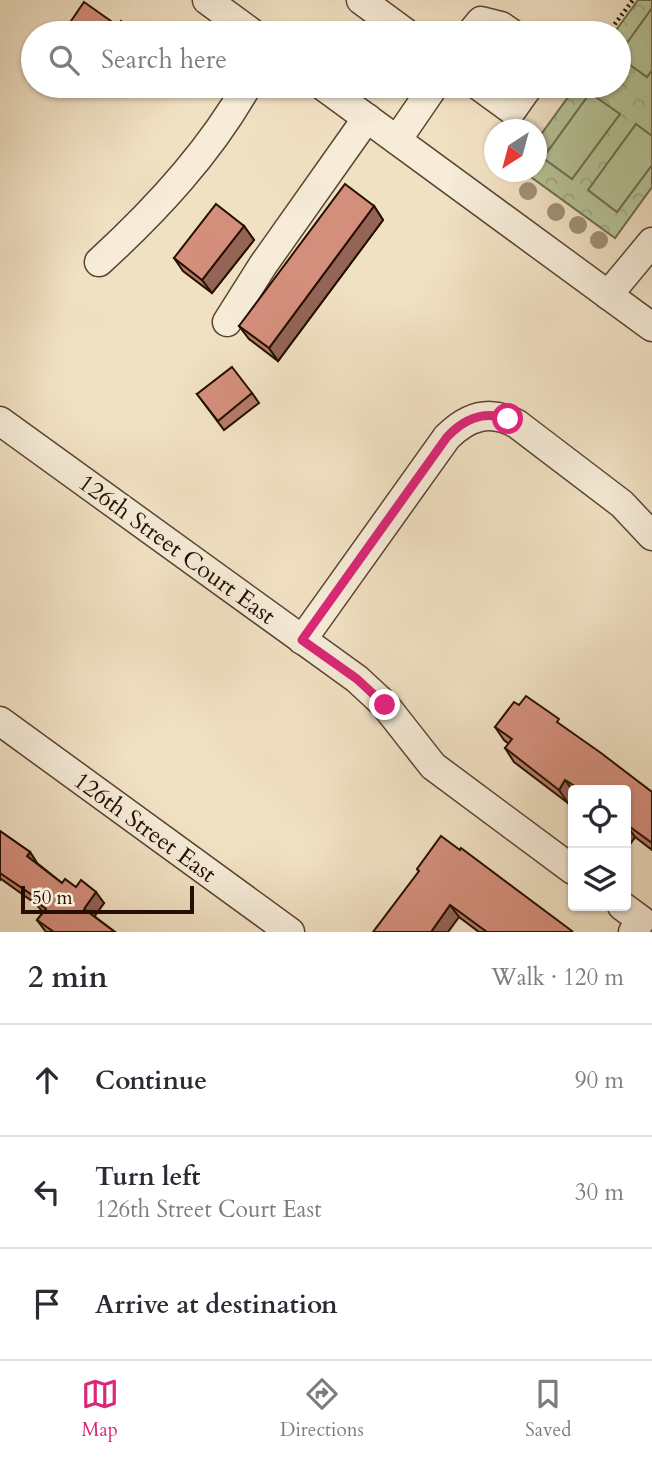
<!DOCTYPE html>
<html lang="en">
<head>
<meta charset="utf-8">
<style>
  body { margin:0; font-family:Cardo,serif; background:#f7f7f7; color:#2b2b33 }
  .controls { position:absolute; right:21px; bottom:21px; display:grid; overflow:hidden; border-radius:7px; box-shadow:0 2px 5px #0004 }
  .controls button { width:63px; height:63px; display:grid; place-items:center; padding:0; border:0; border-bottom:2px solid #e1e1e2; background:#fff; color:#2b2b33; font:35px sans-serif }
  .compass { position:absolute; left:484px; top:119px; width:63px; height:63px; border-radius:50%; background:#fff; box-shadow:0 2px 5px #0004; rotate:216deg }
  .scale { position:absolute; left:21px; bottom:18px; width:173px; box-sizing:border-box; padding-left:7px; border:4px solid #260f00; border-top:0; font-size:19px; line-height:24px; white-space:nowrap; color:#260f00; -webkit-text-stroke:5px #f6ecd8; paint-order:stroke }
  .stop { position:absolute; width:21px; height:21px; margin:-16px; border:5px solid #db2777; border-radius:50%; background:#fff }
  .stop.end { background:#db2777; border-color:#fff; box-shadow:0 2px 7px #0008 }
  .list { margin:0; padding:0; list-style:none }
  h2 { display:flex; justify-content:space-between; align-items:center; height:91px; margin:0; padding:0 28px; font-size:30px }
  h2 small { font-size:23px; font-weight:400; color:#7c7c81 }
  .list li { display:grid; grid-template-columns:46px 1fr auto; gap:21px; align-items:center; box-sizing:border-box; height:112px; padding:0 28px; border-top:2px solid #e1e1e2 }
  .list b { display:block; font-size:26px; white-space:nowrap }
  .list p { margin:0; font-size:23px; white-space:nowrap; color:#7c7c81 }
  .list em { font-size:23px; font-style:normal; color:#7c7c81 }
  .icon { flex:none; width:38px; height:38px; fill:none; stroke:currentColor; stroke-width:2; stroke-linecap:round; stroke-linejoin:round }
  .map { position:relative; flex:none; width:652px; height:932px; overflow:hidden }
  .search { position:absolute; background:#fff; box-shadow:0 2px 5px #0004; left:21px; right:21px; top:21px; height:77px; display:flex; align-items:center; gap:18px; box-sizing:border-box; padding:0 24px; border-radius:38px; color:#7c7c81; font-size:26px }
  .sheet { height:427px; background:#fff }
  nav { display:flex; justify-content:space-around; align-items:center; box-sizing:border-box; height:98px; border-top:2px solid #e1e1e2; background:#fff; font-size:19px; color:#7c7c81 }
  nav a { display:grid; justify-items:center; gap:4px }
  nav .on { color:#db2777 }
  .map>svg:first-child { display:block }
  .forest { fill:url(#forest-crowns); stroke:#6e6a4c; stroke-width:2 }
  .pitch { fill:#b6c497; stroke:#6e6a4c; stroke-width:2 }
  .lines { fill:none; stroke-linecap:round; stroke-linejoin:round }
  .minor-casing { stroke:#594431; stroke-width:31 }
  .path { stroke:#260f00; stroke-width:4.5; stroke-dasharray:2 3.5; stroke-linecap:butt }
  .minor { stroke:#f6ecd8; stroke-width:28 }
  .tree { fill:#9d9075 }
  .wall { fill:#b67b6b; stroke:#260f00; stroke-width:2 }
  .shaded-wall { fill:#946457; stroke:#260f00; stroke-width:2 }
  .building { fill:#d48f7c; stroke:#260f00; stroke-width:2 }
  .route { stroke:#db2777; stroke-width:9 }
  .labels { text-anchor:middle; stroke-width:6; stroke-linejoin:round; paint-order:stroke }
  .street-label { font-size:24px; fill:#260f00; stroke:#f6ecd8 }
</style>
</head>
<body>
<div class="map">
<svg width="652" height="932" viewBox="0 0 652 932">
  <defs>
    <pattern id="forest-crowns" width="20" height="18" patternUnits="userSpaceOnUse" patternTransform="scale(1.75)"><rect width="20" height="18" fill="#b6c497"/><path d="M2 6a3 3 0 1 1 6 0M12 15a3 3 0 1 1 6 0" fill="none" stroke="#9ca780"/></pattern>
  </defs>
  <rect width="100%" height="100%" fill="#f1e1c3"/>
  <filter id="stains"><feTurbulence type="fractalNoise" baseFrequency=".00286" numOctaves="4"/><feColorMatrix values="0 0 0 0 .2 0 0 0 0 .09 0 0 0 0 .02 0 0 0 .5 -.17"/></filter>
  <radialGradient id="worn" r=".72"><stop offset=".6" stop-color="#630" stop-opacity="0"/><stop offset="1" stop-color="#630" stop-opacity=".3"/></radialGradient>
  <path class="forest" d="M638 0H652V187L615 238 524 172H536L537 140 576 86H619V33H614Z"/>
  <g class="pitch">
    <path d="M652 8V70L647 77 619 57V54Z"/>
    <path d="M590 93 620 114 572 179 543 158Z"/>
    <path d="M636 124 652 136V165L617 212 588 190Z"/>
  </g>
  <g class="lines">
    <defs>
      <g id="minor">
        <path d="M207 0 252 33"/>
        <path d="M361 0 406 33"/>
        <path d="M471 33 481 21 501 26 511 33"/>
        <path d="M323 86 652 327"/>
        <path d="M479 86 512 110 529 86"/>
        <path d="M397 140 434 86"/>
        <path d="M99 262C156 210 209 153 247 86"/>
        <path d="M608 295 652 242"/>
        <path d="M227 322 263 265 367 118"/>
        <path d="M0 421 357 679 385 705 433 766 573 870"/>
        <path d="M302 640 447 437C468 416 490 409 517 424L622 504 652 536"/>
        <path d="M0 721 290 932"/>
        <path d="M622 906 641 920 633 932"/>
      </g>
    </defs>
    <use href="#minor" class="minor-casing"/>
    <path class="path" d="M608 33 633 0"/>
    <use href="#minor" class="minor"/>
  </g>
  <g class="tree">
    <circle cx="528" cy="191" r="9"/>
    <circle cx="556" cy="212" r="9"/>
    <circle cx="578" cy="225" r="9"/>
    <circle cx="599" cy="240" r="9"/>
  </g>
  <g class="wall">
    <path d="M69 24 118 26 137 33H75Z"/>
    <path d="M111 86H130L124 95Z"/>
    <path d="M374 206 383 220 278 361 249 339 239 326Z"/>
    <path d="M244 226 254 240 212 293 183 271 174 258Z"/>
    <path d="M252 393 259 403 224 430 197 394Z"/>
    <path d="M519 705 564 728 652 792V850L635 837 628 847 626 845V790H573V795L568 803 514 762 505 748 509 744 504 740 495 727Z"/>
    <path d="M0 831 30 852 37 863 62 883 76 887 104 903 94 916 115 932H46L37 920 43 912 36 904 1 879 0 880Z"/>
    <path d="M417 869 573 932H479L459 917Z"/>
  </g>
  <g class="shaded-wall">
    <path d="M117 86H130L124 95Z"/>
    <path d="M374 206 383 220 278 361 269 348Z"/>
    <path d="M244 226 254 240 212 293 202 280Z"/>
    <path d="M565 780 573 791V795L568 803 559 790Z"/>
    <path d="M626 824 635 837 628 847 626 844Z"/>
    <path d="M30 852 37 863 35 867 27 856Z"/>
    <path d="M96 892 104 903 92 920 84 909Z"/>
    <path d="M450 905 459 917 448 932H431Z"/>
  </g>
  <g class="building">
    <path d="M84 2 118 26 121 21 137 33H81L69 24Z"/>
    <path d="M345 184 374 206 269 348 239 326Z"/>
    <path d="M216 204 244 226 202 280 174 258Z"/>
    <path d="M232 367 252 393 218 421 197 394Z"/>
    <path d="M526 696 559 719 557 722 601 753 652 792V843L626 824V790H581L565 780 559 790 505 748 512 739 495 727 514 702 519 705Z"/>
    <path d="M0 831 30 852 27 856 62 883 65 879 76 887 81 880 96 892 84 909 115 932H54L37 920 46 909 33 899 35 897 0 873Z"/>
    <path d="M441 836 460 850 461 848 572 931 571 932H487L450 905 431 932H373L419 871 417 869Z"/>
  </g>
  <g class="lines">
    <path class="route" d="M385 705 357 679 302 640 447 437C464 419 483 410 508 419"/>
  </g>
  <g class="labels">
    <g class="street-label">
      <text transform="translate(177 549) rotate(36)" y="8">126th Street Court East</text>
      <text transform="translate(145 827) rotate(36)" y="8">126th Street East</text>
    </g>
  </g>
  <rect width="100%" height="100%" filter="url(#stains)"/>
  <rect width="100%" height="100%" fill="url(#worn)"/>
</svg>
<div class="controls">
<button><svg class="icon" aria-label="locate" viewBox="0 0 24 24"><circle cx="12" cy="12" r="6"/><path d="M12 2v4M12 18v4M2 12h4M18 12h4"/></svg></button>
<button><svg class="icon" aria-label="layers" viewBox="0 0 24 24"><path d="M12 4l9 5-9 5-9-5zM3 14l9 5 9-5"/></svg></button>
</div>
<svg class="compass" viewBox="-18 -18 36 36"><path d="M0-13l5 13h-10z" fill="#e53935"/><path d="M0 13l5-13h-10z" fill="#7c7c81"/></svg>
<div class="scale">50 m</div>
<div class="stop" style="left:508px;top:419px"></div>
<div class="stop end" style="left:385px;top:705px"></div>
<div class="search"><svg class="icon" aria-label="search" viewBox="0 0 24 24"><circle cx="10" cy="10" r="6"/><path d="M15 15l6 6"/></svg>Search here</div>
</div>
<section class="sheet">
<h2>2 min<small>Walk · 120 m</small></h2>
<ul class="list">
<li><svg class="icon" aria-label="ahead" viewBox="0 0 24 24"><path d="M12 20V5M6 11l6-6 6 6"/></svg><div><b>Continue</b></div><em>90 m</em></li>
<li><svg class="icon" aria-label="left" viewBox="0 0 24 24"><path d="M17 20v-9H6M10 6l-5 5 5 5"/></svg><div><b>Turn left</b><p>126th Street Court East</p></div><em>30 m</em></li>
<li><svg class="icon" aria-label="arrive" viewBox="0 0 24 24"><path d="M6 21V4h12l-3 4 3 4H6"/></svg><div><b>Arrive at destination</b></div></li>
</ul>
</section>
<nav>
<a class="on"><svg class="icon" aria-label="map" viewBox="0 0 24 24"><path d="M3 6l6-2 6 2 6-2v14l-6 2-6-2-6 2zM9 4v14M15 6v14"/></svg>Map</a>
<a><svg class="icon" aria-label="directions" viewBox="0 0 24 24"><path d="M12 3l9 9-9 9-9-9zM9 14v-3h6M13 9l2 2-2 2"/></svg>Directions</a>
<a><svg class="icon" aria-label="saved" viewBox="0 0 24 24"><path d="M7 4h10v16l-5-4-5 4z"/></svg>Saved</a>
</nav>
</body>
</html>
